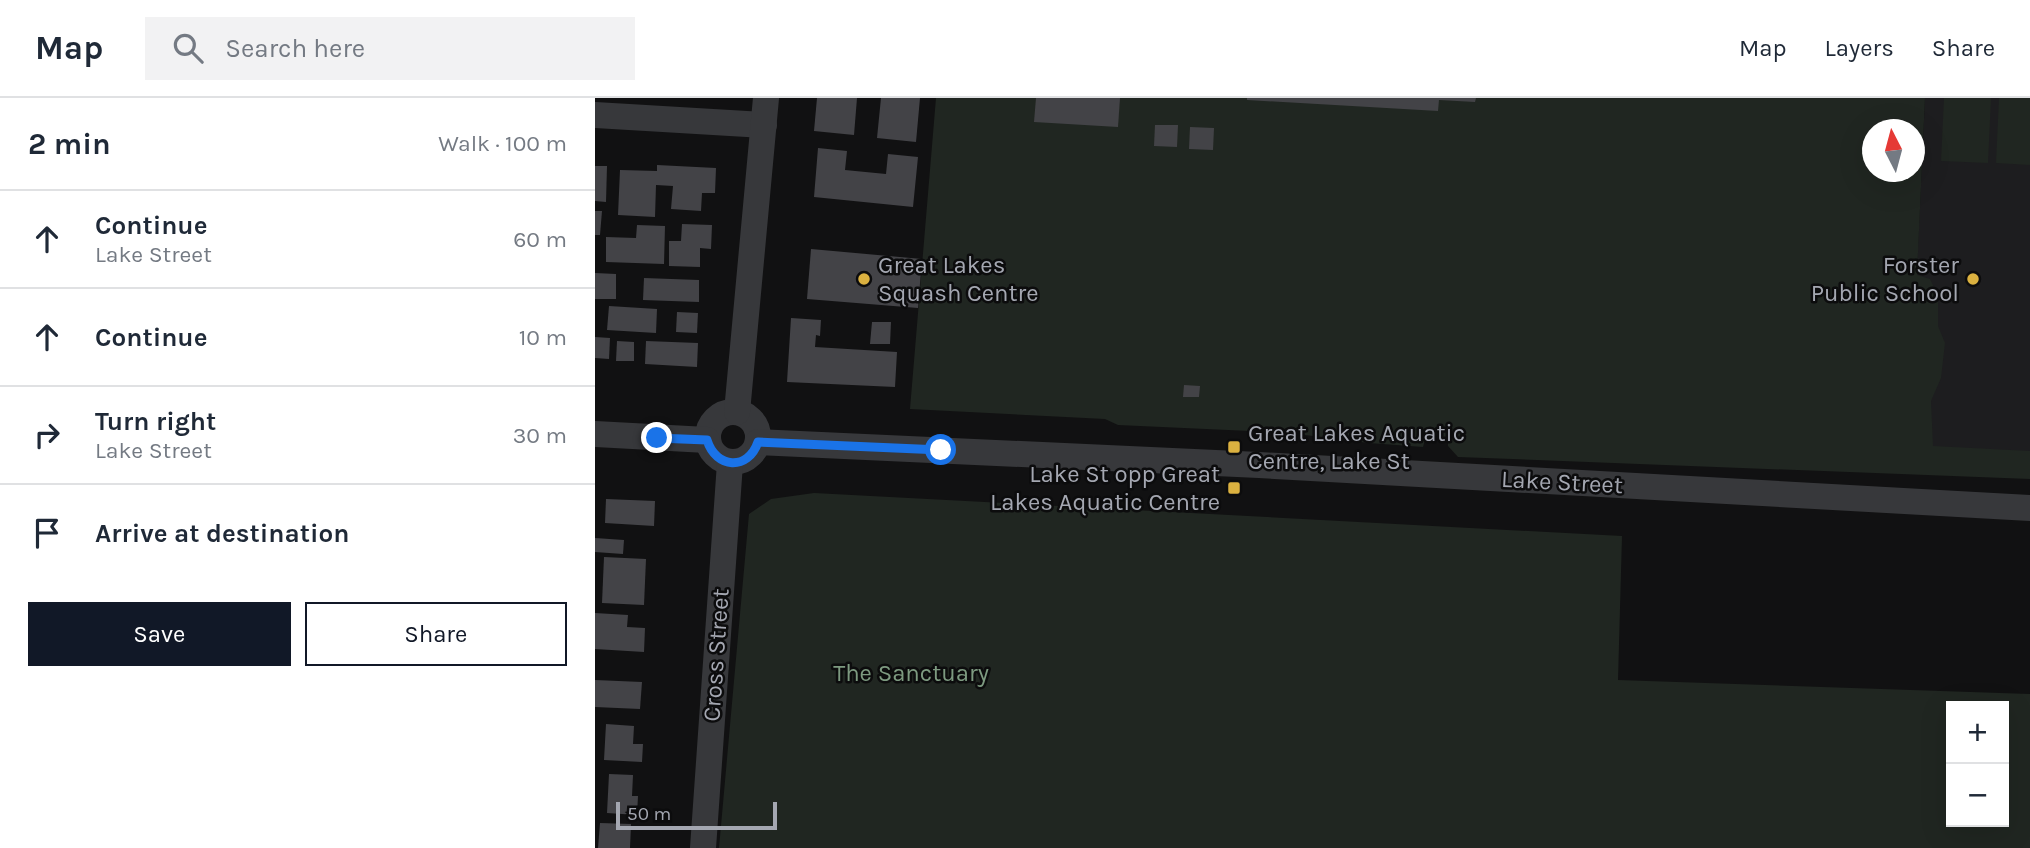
<!DOCTYPE html>
<html lang="en">
<head>
<meta charset="utf-8">
<style>
  body { margin:0; font-family:Karla,sans-serif; background:#f2f2f3; color:#1f2937 }
  .controls { position:absolute; right:21px; bottom:21px; display:grid; overflow:hidden; border-radius:0px; box-shadow:0 7px 28px #0002 }
  .controls button { width:63px; height:63px; display:grid; place-items:center; padding:0; border:0; border-bottom:2px solid #e0e1e3; background:#fff; color:#1f2937; font:35px sans-serif }
  .compass { position:absolute; left:1267px; top:21px; width:63px; height:63px; border-radius:50%; background:#fff; box-shadow:0 7px 28px #0002; rotate:354deg }
  .scale { position:absolute; left:21px; bottom:18px; width:161px; box-sizing:border-box; padding-left:7px; border:4px solid #a4a7b1; border-top:0; font-size:19px; line-height:24px; white-space:nowrap; color:#a4a7b1; -webkit-text-stroke:5px #0c0c0d; paint-order:stroke }
  .stop { position:absolute; width:21px; height:21px; margin:-16px; border:5px solid #1a73e8; border-radius:50%; background:#fff }
  .stop.end { background:#1a73e8; border-color:#fff; box-shadow:0 2px 7px #0008 }
  .list { margin:0; padding:0; list-style:none }
  h2 { display:flex; justify-content:space-between; align-items:center; height:91px; margin:0; padding:0 28px; font-size:30px }
  h2 small { font-size:23px; font-weight:400; color:#747a83 }
  .list li { display:grid; grid-template-columns:46px 1fr auto; gap:21px; align-items:center; box-sizing:border-box; height:98px; padding:0 28px; border-top:2px solid #e0e1e3 }
  .list b { display:block; font-size:26px; white-space:nowrap }
  .list p { margin:0; font-size:23px; white-space:nowrap; color:#747a83 }
  .list em { font-size:23px; font-style:normal; color:#747a83 }
  .actions { display:flex; gap:14px; padding:21px 28px }
  .actions a { flex:1; padding:16px 0; border:2px solid #111827; border-radius:0px; text-align:center; font-size:24px; color:#111827 }
  .actions .main { background:#111827; color:#fff }
  .icon { flex:none; width:38px; height:38px; fill:none; stroke:currentColor; stroke-width:2; stroke-linecap:round; stroke-linejoin:round }
  .map { position:relative; flex:none; width:1435px; height:750px; overflow:hidden }
  header { display:flex; align-items:center; gap:42px; box-sizing:border-box; height:98px; padding:0 35px; background:#fff; border-bottom:2px solid #e0e1e3 }
  header strong { font-size:33px }
  nav { display:flex; gap:38px; margin-inline-start:auto; font-size:24px }
  .search { width:490px; height:63px; background:#f2f2f3; display:flex; align-items:center; gap:18px; box-sizing:border-box; padding:0 24px; border-radius:0px; color:#747a83; font-size:26px }
  main { display:flex }
  aside { flex:1; background:#fff }
  .map>svg:first-child { display:block }
  .built { fill:#1d1d1f }
  .green { fill:#202621; fill-rule:evenodd }
  .building { fill:#434347 }
  .lines { fill:none; stroke-linecap:round; stroke-linejoin:round }
  .minor { stroke:#37383b; stroke-width:26 }
  .route { stroke:#1a73e8; stroke-width:9 }
  .poi-dot { fill:#dbb140; stroke:#0c0c0d; stroke-width:2.5 }
  .labels { text-anchor:middle; stroke-width:5; stroke-linejoin:round; paint-order:stroke }
  .poi-label { font-size:24px; fill:#a4a7b1; stroke:#0c0c0d; text-anchor:start }
  .street-label { font-size:24px; fill:#a4a7b1; stroke:#0c0c0d }
  .park-label { font-size:24px; fill:#7d9a80; stroke:#0c0c0d }
</style>
</head>
<body>
<header>
<strong>Map</strong>
<div class="search"><svg class="icon" aria-label="search" viewBox="0 0 24 24"><circle cx="10" cy="10" r="6"/><path d="M15 15l6 6"/></svg>Search here</div>
<nav><a>Map</a><a>Layers</a><a>Share</a></nav>
</header>
<main>
<aside>
<h2>2 min<small>Walk · 100 m</small></h2>
<ul class="list">
<li><svg class="icon" aria-label="ahead" viewBox="0 0 24 24"><path d="M12 20V5M6 11l6-6 6 6"/></svg><div><b>Continue</b><p>Lake Street</p></div><em>60 m</em></li>
<li><svg class="icon" aria-label="ahead" viewBox="0 0 24 24"><path d="M12 20V5M6 11l6-6 6 6"/></svg><div><b>Continue</b></div><em>10 m</em></li>
<li><svg class="icon" aria-label="right" viewBox="0 0 24 24"><path d="M7 20v-9h11M14 6l5 5-5 5"/></svg><div><b>Turn right</b><p>Lake Street</p></div><em>30 m</em></li>
<li><svg class="icon" aria-label="arrive" viewBox="0 0 24 24"><path d="M6 21V4h12l-3 4 3 4H6"/></svg><div><b>Arrive at destination</b></div></li>
</ul>
<div class="actions"><a class="main">Save</a><a>Share</a></div>
</aside>
<div class="map">
<svg width="1435" height="750" viewBox="0 0 1435 750">
  <rect width="100%" height="100%" fill="#111112"/>
  <path class="built" d="M1330 0H1435V369L1313 362Z"/>
  <g class="green">
    <path d="M341 0H1330L1322 177 1335 181 1343 198V228L1350 245 1346 280 1336 303 1338 348 1435 353V381L863 359 853 348V339L831 338 828 349 774 345 694 335V331L658 329 655 333 523 327 510 321 315 311ZM1278 32H1320V74H1278Z"/>
    <path d="M1349 0H1396L1393 65 1346 63Z"/>
    <path d="M1404 0H1435V67L1401 65Z"/>
    <path d="M219 395 1027 438 1023 582 1435 596V750H124L154 416 176 401ZM1356 608H1409V724H1356Z"/>
  </g>
  <g class="building">
    <path d="M222 0H262L259 37 219 33Z"/>
    <path d="M286 0H325L321 44 282 40Z"/>
    <path d="M441 0H525L523 29 439 24Z"/>
    <path d="M652 0H881L880 4 844 2 843 13 652 2Z"/>
    <path d="M560 27H583L582 49 559 48Z"/>
    <path d="M595 29 619 30 618 52 594 51Z"/>
    <path d="M223 50 252 53 250 72 291 76 293 56 323 59 318 109 219 99Z"/>
    <path d="M62 67 121 70 120 95H107L106 113 76 111 78 88 61 87 60 119 23 117 25 72 62 73Z"/>
    <path d="M0 68H12L11 104 0 103Z"/>
    <path d="M0 113H7L5 137H0Z"/>
    <path d="M87 126 117 127 116 151 105 150V169L74 168V143H86Z"/>
    <path d="M42 127 70 128 69 166 11 164V139L41 140Z"/>
    <path d="M216 151 327 161 323 210 212 201Z"/>
    <path d="M0 175 21 176V201H0Z"/>
    <path d="M49 180 104 182V204L48 202Z"/>
    <path d="M14 208 62 211 61 235 12 232Z"/>
    <path d="M82 214 103 215 102 235 81 234Z"/>
    <path d="M196 220 226 222 225 238 221 237 220 249 302 254 300 289 192 284Z"/>
    <path d="M277 224H296L295 246H275Z"/>
    <path d="M0 239 15 240 14 261 0 260Z"/>
    <path d="M22 243 39 244V263H21Z"/>
    <path d="M51 243 103 245 102 269 50 266Z"/>
    <path d="M589 287 605 288 604 299H588Z"/>
    <path d="M11 401 60 403 59 428 10 425Z"/>
    <path d="M0 440 29 442 28 456 0 454Z"/>
    <path d="M9 459 51 461 49 507 7 505Z"/>
    <path d="M0 515 33 517 32 529 50 530 49 554 0 551Z"/>
    <path d="M0 582 47 584 45 611 0 609Z"/>
    <path d="M11 626 39 628 38 646H48L47 664 9 662Z"/>
    <path d="M14 676 38 677 37 698H43L42 717 12 715Z"/>
    <path d="M5 725 36 726 35 750H3Z"/>
  </g>
  <g class="lines">
    <g class="minor">
      <path d="M0 17 169 27"/>
      <circle cx="138" cy="339" r="25"/>
      <path d="M142 314 171 0"/>
      <path d="M0 336 112 342"/>
      <path d="M163 344 664 367 1435 410"/>
      <path d="M108 750 135 365"/>
    </g>
  </g>
  <g class="lines">
    <path class="route" d="M62 340 112 342C121 371 153 373 163 344L346 352"/>
  </g>
  <g class="poi-dot">
    <circle cx="269" cy="181" r="7"/>
    <circle cx="1378" cy="181" r="7"/>
    <rect x="632" y="342" width="14" height="14" rx="3.5"/>
    <rect x="632" y="383" width="14" height="14" rx="3.5"/>
  </g>
  <g class="labels">
    <g class="poi-label">
      <text x="283" y="175">Great Lakes<tspan x="283" dy="28">Squash Centre</tspan></text>
      <text x="1364" y="175" text-anchor="end">Forster<tspan x="1364" dy="28">Public School</tspan></text>
      <text x="653" y="343">Great Lakes Aquatic<tspan x="653" dy="28">Centre, Lake St</tspan></text>
      <text x="625" y="384" text-anchor="end">Lake St opp Great<tspan x="625" dy="28">Lakes Aquatic Centre</tspan></text>
    </g>
    <g class="street-label">
      <text transform="translate(967 384) rotate(3)" y="8">Lake Street</text>
      <text transform="translate(121 557) rotate(-86)" y="8">Cross Street</text>
    </g>
    <g class="park-label">
      <text x="316" y="583">The Sanctuary</text>
    </g>
  </g>
</svg>
<div class="controls">
<button>+</button>
<button>−</button>
</div>
<svg class="compass" viewBox="-18 -18 36 36"><path d="M0-13l5 13h-10z" fill="#e53935"/><path d="M0 13l5-13h-10z" fill="#747a83"/></svg>
<div class="scale">50 m</div>
<div class="stop" style="left:346px;top:352px"></div>
<div class="stop end" style="left:62px;top:340px"></div>
</div>
</main>
</body>
</html>
